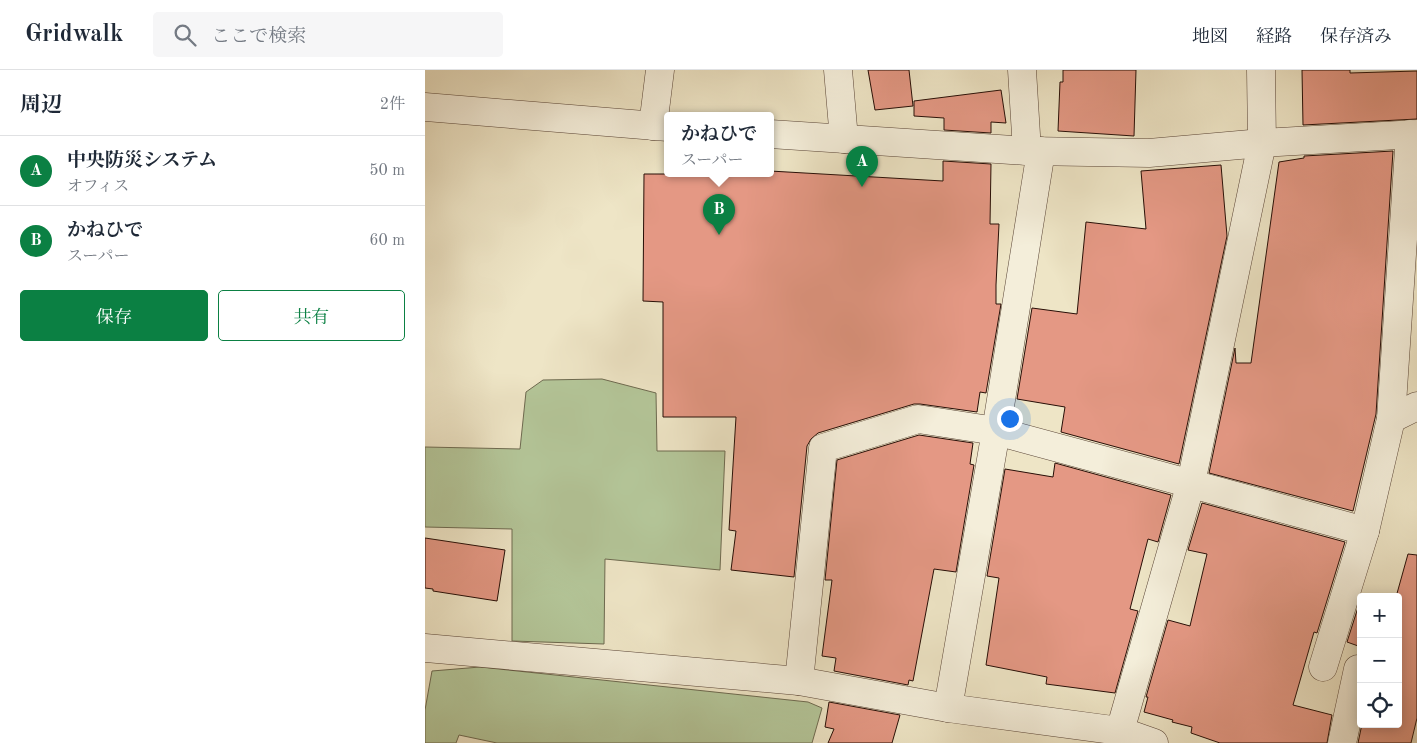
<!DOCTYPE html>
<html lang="ja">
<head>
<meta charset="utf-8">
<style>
  body { margin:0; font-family:"Old Standard TT","Noto Serif JP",serif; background:#f6f6f7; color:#1f2937 }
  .controls { position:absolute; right:15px; bottom:15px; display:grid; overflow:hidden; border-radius:5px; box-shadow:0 2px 12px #0003 }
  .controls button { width:45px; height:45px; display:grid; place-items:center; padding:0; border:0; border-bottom:1px solid #e0e1e3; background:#fff; color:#1f2937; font:25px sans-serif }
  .you { position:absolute; left:584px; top:348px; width:18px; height:18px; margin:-12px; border:4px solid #fff; border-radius:50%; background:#1a73e8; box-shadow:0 0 0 8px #1a73e833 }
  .badge { display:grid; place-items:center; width:32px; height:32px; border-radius:50%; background:#0b8043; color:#fff; font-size:16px; font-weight:700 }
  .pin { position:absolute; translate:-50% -41px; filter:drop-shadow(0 1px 2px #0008) }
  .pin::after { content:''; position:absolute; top:26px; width:18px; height:15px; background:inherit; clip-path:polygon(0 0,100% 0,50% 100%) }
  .popup { position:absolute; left:239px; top:42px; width:110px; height:65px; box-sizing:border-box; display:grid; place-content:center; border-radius:5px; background:#fff; filter:drop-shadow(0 1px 4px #0005); font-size:16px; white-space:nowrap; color:#747a83 }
  .popup b { font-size:19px; color:#1f2937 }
  .popup::after { content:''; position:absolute; left:50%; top:100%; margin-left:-10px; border:10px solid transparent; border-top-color:#fff }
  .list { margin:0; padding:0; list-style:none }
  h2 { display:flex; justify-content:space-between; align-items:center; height:65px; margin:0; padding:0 20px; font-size:21px }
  h2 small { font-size:16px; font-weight:400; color:#747a83 }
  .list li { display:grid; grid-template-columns:32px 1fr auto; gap:15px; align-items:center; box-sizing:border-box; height:70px; padding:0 20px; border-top:1px solid #e0e1e3 }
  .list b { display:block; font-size:19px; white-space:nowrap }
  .list p { margin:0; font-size:16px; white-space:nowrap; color:#747a83 }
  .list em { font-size:16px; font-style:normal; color:#747a83 }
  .actions { display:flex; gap:10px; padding:15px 20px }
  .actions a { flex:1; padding:11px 0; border:1px solid #0b8043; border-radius:5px; text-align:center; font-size:18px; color:#0b8043 }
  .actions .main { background:#0b8043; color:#fff }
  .icon { flex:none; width:28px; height:28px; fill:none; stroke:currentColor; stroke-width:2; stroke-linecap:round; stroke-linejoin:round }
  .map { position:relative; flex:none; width:992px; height:673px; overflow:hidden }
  header { display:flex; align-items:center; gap:30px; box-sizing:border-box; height:70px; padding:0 25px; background:#fff; border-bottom:1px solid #e0e1e3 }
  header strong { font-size:24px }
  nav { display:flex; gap:28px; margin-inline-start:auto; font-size:18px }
  .search { width:350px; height:45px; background:#f6f6f7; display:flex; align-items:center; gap:12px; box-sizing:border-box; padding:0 18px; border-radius:5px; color:#747a83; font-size:19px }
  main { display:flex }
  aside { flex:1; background:#fff }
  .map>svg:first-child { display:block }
  .green { fill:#b4c699; stroke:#6e6a50 }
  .building { fill:#e49884; stroke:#270e06 }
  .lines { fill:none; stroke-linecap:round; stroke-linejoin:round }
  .street-casing { stroke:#594436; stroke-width:29 }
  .street { stroke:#f4eeda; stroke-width:28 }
</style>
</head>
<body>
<header>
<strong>Gridwalk</strong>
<div class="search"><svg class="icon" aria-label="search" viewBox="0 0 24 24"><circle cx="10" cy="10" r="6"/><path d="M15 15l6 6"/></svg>ここで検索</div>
<nav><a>地図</a><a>経路</a><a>保存済み</a></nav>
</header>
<main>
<aside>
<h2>周辺<small>2件</small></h2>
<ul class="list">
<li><span class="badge">A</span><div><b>中央防災システム</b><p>オフィス</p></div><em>50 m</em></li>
<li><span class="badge">B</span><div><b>かねひで</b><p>スーパー</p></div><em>60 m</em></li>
</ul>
<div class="actions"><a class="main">保存</a><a>共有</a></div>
</aside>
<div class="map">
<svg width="992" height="673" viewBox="0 0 992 673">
  <rect width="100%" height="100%" fill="#eee5c6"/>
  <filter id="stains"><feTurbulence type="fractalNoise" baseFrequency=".004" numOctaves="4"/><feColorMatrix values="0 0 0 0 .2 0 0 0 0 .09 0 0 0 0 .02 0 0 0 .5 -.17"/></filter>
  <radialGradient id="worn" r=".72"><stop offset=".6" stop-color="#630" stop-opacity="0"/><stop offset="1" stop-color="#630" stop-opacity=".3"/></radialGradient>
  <g class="green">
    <path d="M177 309 231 323 232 381H300L295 500 180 489 179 574 87 571V459L0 457V377L95 379 101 322 118 310Z"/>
    <path d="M55 597 383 632 397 638 387 673H72L34 665 31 673H0V640L7 601Z"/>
  </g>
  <g class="building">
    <path d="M443 0H484L488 36 450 40Z"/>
    <path d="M638 0H711L709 66 633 61 635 12H638Z"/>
    <path d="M877 0H925V3L992 1V49L878 55Z"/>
    <path d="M576 20 581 53 566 52V63L519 60V48L489 46V31Z"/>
    <path d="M968 81 951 344 928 441 784 403 810 278 811 293H826L854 92 879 88V86Z"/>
    <path d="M518 91 566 94 565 154H574L571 215V234H576L561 323 555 322 552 342 495 334H489L393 363 386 369 382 376 369 507 306 500 311 461 304 460 311 347H238V232L218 231 219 104H345V101L518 111Z"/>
    <path d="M796 95 802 166 754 394 636 362 640 337 592 329 607 238 652 244 661 152 721 159 716 101Z"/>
    <path d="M494 365 548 373 545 394 549 395 531 502 509 499 488 611 484 610 483 615 409 601 411 588 397 586 407 510H400L412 390Z"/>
    <path d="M630 393 746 425 733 472 723 469 705 539 713 541 690 623 621 614 622 607 561 595 574 508 562 506 580 399 628 407Z"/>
    <path d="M777 433 920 472 892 563 889 562 868 635 907 645 902 673H795L766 663 767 657 747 652 748 650 719 642 723 627H721L743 550 765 556 782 484 763 480Z"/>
    <path d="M0 468 80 480 72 531 8 521V519L0 518Z"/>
    <path d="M983 484 992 485V648L986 673H933L937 654H973V527H971Z"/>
    <path d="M936 528V577L922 572Z"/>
    <path d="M404 632 475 645 467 673H403L409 659 400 657Z"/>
  </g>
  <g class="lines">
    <defs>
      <g id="street">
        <path d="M413 0 419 69"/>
        <path d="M597 0 602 81"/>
        <path d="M0 37 243 57"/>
        <path d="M228 56 235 0"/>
        <path d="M345 64 602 81 724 83 837 73 992 64"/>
        <path d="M966 349 992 336"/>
        <path d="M0 578 374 611 523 638 695 661 729 673"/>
        <path d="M898 597 940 461 966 349 985 64"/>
        <path d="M374 611 398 378 493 349 571 361 940 461"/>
        <path d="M523 638 571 361 616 81"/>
        <path d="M695 661 766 413 837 73 836 0"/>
        <path d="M917 673 933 599"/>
      </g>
    </defs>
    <use href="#street" class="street-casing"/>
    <use href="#street" class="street"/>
  </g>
  <rect width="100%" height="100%" filter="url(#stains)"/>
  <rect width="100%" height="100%" fill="url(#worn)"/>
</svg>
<div class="controls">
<button>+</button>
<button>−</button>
<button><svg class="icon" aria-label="locate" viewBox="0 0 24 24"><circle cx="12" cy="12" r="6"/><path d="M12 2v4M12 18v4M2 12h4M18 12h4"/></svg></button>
</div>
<div class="you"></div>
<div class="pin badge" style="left:437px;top:117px">A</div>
<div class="pin badge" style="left:294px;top:165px">B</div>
<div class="popup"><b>かねひで</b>スーパー</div>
</div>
</main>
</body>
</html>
